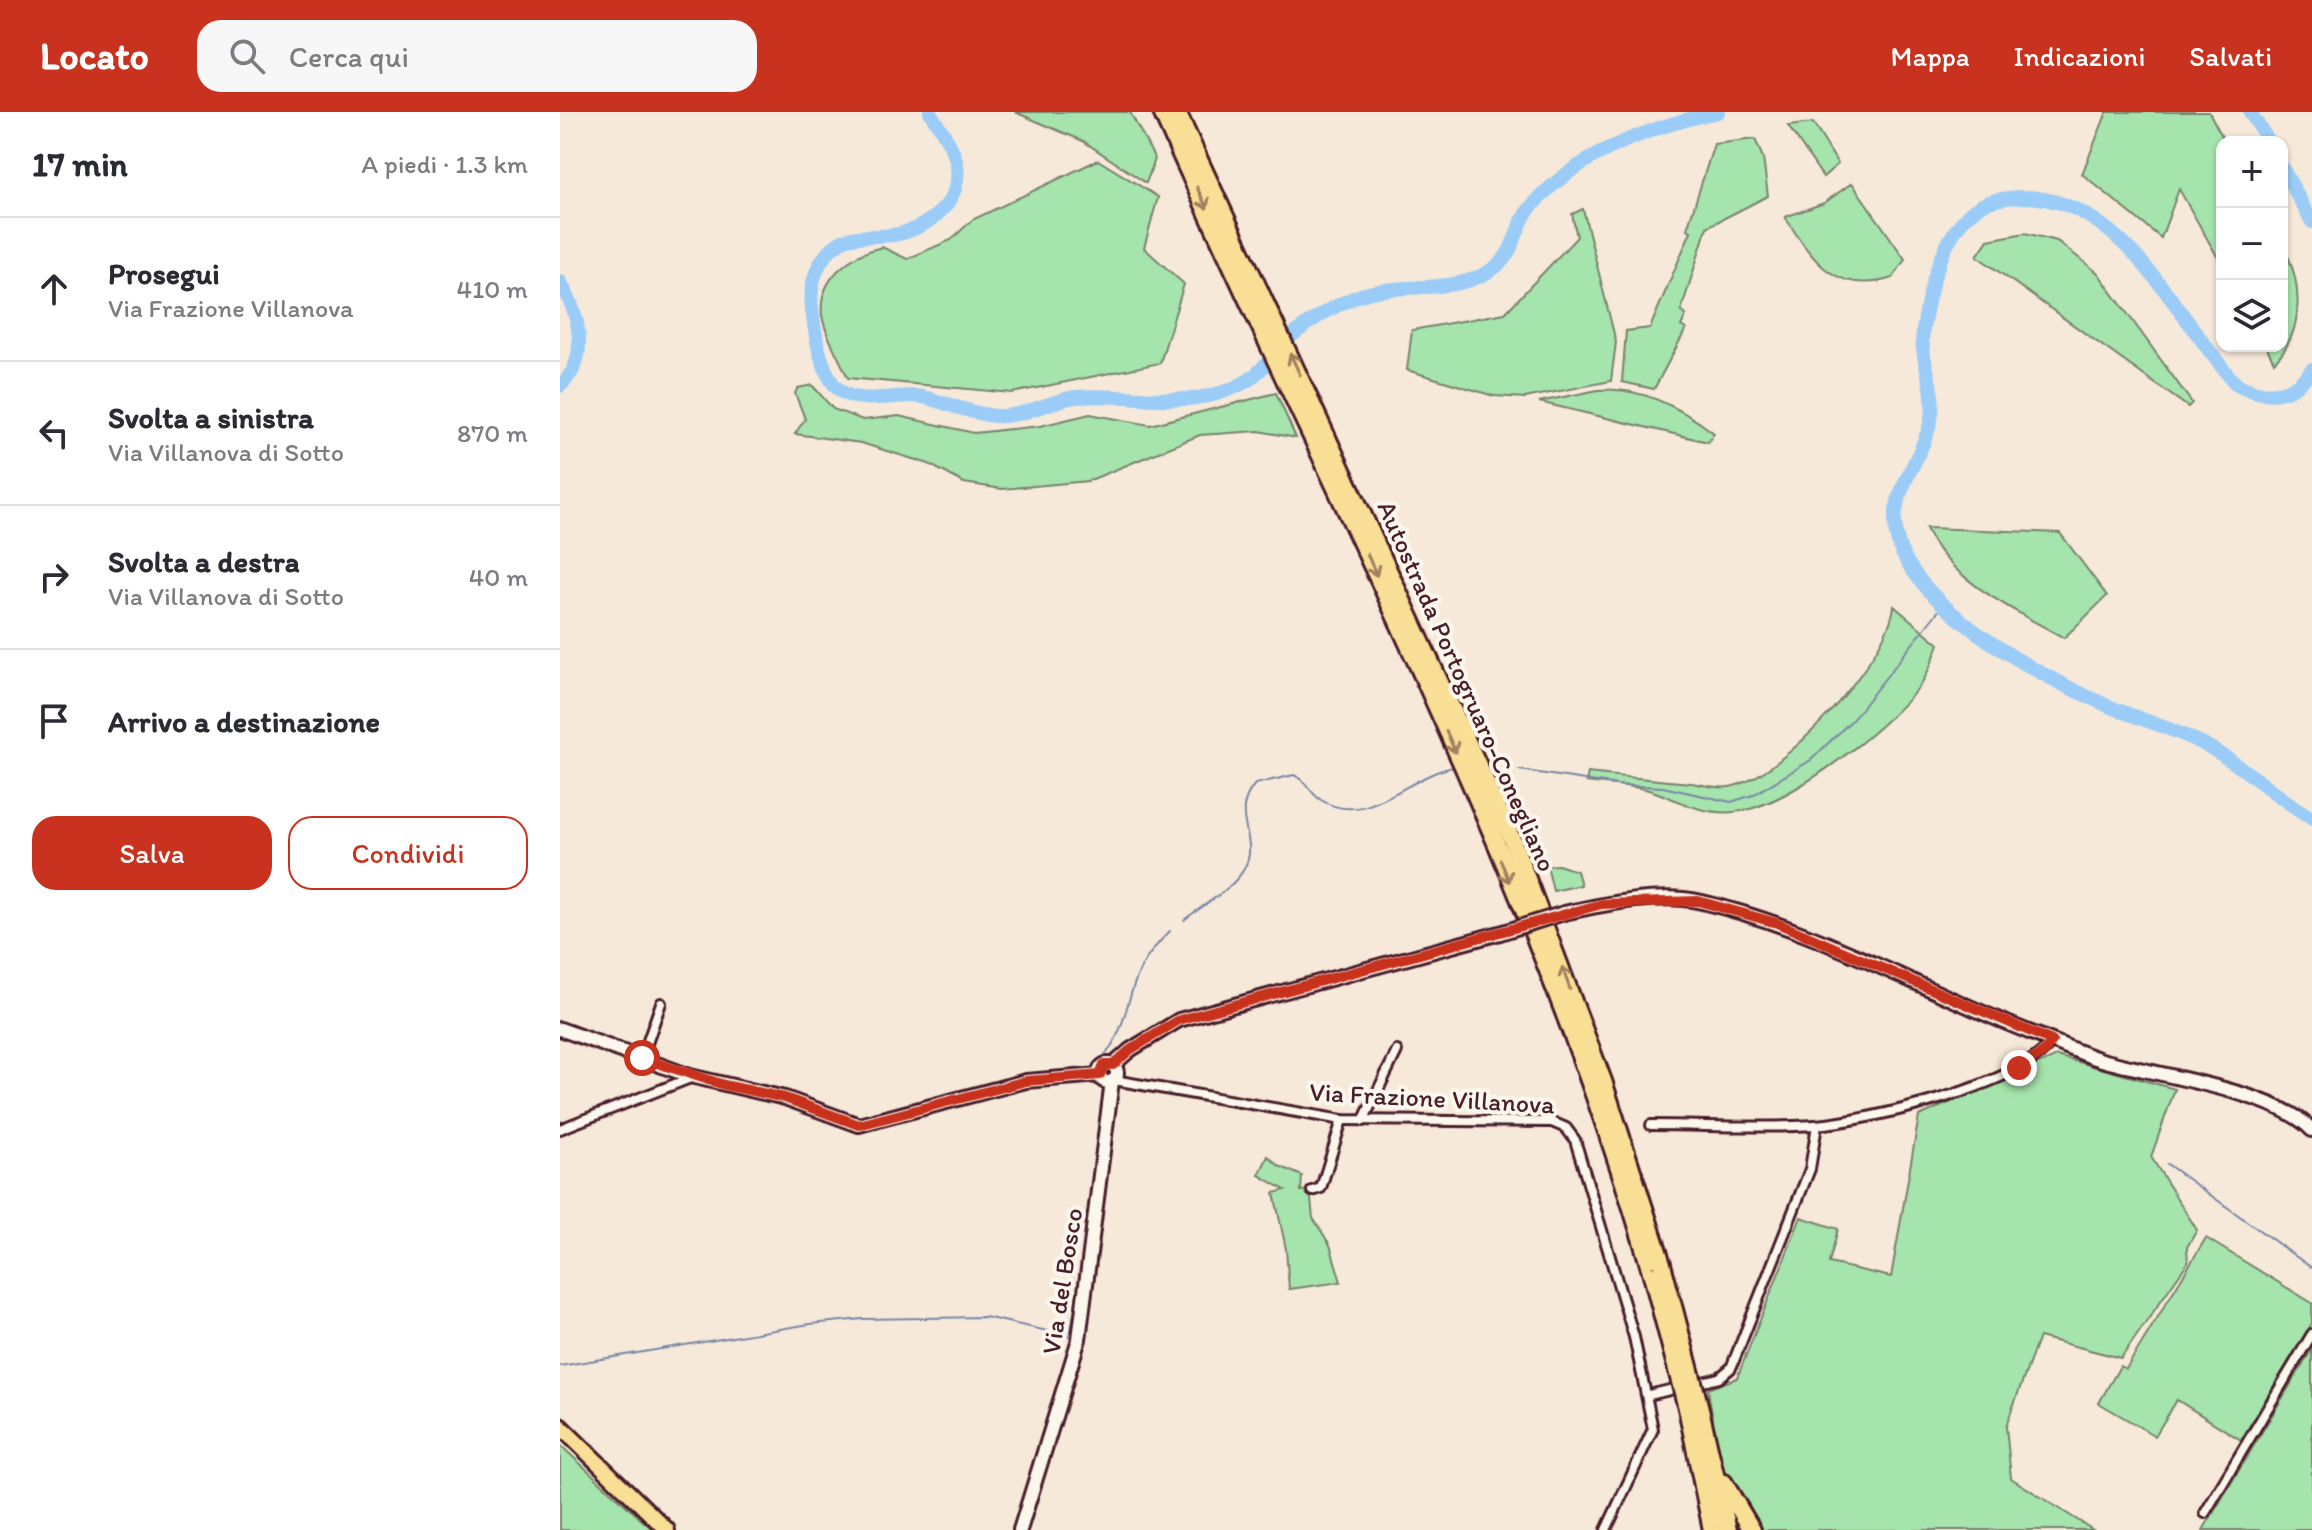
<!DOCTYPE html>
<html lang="it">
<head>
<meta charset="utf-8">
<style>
  body { margin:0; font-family:Itim,sans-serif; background:#f7f7f7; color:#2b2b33 }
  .controls { position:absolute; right:24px; top:24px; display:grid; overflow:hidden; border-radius:16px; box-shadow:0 2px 6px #0004 }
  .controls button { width:72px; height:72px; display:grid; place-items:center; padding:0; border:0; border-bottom:2px solid #e1e1e2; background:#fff; color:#2b2b33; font:40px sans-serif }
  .stop { position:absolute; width:24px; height:24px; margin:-18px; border:6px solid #c8321e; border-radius:50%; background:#fff }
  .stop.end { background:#c8321e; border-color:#fff; box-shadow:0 2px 8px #0008 }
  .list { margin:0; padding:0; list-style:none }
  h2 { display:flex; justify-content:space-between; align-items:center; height:104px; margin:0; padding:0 32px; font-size:34px }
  h2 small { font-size:26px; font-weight:400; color:#7c7c81 }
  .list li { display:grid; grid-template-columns:52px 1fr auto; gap:24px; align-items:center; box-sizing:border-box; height:144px; padding:0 32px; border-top:2px solid #e1e1e2 }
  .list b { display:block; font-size:30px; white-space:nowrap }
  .list p { margin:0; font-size:26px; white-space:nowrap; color:#7c7c81 }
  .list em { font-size:26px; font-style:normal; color:#7c7c81 }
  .actions { display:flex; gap:16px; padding:24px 32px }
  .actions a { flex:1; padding:18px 0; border:2px solid #c8321e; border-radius:24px; text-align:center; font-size:28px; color:#c8321e }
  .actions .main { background:#c8321e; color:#fff }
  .icon { flex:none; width:44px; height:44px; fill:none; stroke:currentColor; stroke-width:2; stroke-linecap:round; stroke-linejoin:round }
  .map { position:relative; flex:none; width:1752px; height:1418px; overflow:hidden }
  header { display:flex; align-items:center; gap:48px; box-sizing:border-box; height:112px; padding:0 40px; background:#c8321e; color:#fff }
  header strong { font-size:38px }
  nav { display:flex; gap:44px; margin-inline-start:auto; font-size:28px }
  .search { width:560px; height:72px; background:#f7f7f7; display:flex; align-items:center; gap:20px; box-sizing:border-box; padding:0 28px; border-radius:24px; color:#7c7c81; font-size:30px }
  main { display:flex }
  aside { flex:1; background:#fff }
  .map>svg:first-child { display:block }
  .green { fill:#a5e4ac; stroke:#78826c; stroke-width:2 }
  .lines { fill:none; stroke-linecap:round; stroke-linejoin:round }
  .stream { stroke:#7a87a5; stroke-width:2 }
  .river { stroke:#9accf7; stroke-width:14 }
  .street-casing { stroke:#4a1f2b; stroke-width:14 }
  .secondary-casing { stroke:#4a1f2b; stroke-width:18 }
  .primary-casing { stroke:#4a1f2b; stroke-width:20 }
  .highway-casing { stroke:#4a1f2b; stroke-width:22 }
  .street { stroke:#fbf7ec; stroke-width:8 }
  .secondary { stroke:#fbf7ec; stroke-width:12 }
  .primary { stroke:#f9df96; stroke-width:14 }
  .highway { stroke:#f9df96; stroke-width:16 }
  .secondary-bridge-casing { stroke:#4a1f2b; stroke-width:18; stroke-linecap:butt }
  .highway-bridge-casing { stroke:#4a1f2b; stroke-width:22; stroke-linecap:butt }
  .secondary-bridge { stroke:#fbf7ec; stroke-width:12 }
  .highway-bridge { stroke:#f9df96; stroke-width:16 }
  .oneway { stroke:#a27f60 }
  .route { stroke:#c8321e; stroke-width:10 }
  .labels { text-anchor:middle; stroke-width:8; stroke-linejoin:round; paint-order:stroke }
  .street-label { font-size:26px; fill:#4a1f2b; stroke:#fbf7ec }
</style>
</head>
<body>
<header>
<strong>Locato</strong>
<div class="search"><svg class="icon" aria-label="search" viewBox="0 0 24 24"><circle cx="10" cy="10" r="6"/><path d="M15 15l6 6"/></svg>Cerca qui</div>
<nav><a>Mappa</a><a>Indicazioni</a><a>Salvati</a></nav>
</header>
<main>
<aside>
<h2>17 min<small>A piedi · 1.3 km</small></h2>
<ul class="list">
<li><svg class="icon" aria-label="ahead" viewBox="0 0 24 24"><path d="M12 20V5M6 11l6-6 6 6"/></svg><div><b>Prosegui</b><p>Via Frazione Villanova</p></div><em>410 m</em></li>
<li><svg class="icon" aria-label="left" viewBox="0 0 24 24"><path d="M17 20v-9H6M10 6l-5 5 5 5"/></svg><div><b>Svolta a sinistra</b><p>Via Villanova di Sotto</p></div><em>870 m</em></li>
<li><svg class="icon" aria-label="right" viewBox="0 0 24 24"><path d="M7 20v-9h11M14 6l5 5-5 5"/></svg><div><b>Svolta a destra</b><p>Via Villanova di Sotto</p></div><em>40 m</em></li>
<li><svg class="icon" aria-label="arrive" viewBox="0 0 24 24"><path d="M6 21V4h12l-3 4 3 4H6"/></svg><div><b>Arrivo a destinazione</b></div></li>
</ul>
<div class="actions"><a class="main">Salva</a><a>Condividi</a></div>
</aside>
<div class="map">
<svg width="1752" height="1418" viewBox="0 0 1752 1418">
  <rect width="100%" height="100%" fill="#f6e9da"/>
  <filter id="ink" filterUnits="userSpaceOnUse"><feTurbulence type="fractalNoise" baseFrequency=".0125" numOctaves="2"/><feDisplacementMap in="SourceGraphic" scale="16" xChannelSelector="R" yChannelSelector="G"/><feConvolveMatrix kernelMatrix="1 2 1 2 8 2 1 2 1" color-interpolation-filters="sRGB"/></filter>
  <g filter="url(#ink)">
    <g class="green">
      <path d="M455 0H570L595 47 586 71 523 29Z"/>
      <path d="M1547 0H1649L1665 30H1662V153L1619 77 1601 126 1522 62Z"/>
      <path d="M1253 11 1278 52 1263 65 1228 14Z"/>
      <path d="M1195 27 1203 46 1208 84 1147 115 1121 199 1126 203 1121 214 1126 217 1094 277 1062 270 1066 219 1090 216 1131 119 1127 117 1154 32Z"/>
      <path d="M538 48 598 85 584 136 624 172 600 251 452 281 288 266C280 247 265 223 262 203 258 166 291 142 322 135L347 147 391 128 412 108Z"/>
      <path d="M1292 71 1345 147 1333 166C1274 184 1253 148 1225 105L1264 91Z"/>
      <path d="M1023 97 1056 230 1051 269 965 286 934 284 847 258 852 218 945 201 1017 125 1012 102Z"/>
      <path d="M1465 121 1497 129 1538 161 1632 291 1628 295 1417 144 1428 128Z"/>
      <path d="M1722 132C1742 168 1746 219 1714 250L1706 234H1722Z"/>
      <path d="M252 273 273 297 303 308 339 304 414 321 480 314 530 302 590 313 716 281 736 326 699 319 640 323 528 369 442 377 404 371 369 352 301 331 235 322 245 307 235 281 238 276Z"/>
      <path d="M1038 278C1081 274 1121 296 1154 321L1148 330 979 290Z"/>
      <path d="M1366 416 1500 421 1547 484 1504 526C1456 499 1388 468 1366 416Z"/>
      <path d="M1334 494 1379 532C1373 547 1368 564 1358 576 1326 617 1226 696 1174 700 1146 703 1123 691 1098 681 1077 673 1048 673 1026 670L1028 661C1063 665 1098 668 1132 671 1144 673 1158 677 1169 675 1222 667 1329 545 1334 494Z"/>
      <path d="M998 753 1017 759 1021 773 993 779 987 754Z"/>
      <path d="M1497 944 1615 977 1591 1045 1637 1118 1627 1135 1628 1150 1561 1246 1479 1225 1446 1314 1451 1366 1533 1418H1195C1163 1379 1155 1326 1148 1277L1177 1266 1241 1105 1278 1117 1269 1151 1331 1165 1359 1004Z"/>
      <path d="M708 1044 719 1054 742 1064 741 1079 750 1078 753 1106 770 1133 781 1170 729 1177 726 1137 714 1081 725 1078 699 1063Z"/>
      <path d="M1646 1126 1752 1191V1211L1681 1328 1617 1288 1595 1324 1539 1291 1560 1254 1566 1257Z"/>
      <path d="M1752 1237V1418H1643Z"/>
      <path d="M0 1333 93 1418H0Z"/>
    </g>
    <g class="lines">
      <g class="stream">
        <path d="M959 658 1057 673 1103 675 1171 690 1193 683 1251 648 1292 608 1384 492"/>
        <path d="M624 808C643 793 675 776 685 755 700 726 668 703 695 672L734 663C747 669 749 680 761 688 807 717 850 662 894 655"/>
        <path d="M542 946C567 920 565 886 582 854 589 841 599 830 610 819"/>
        <path d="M1607 1052 1752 1156"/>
        <path d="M0 1254 250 1212 303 1207 425 1205 510 1224 523 1150"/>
      </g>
      <g class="river">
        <path d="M370 0C379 15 392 32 396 49 406 88 367 118 333 123 317 125 292 122 279 131 257 145 249 173 252 197 255 222 259 249 272 270 291 299 336 280 363 285 388 291 411 302 436 304 462 306 491 288 516 285 577 279 635 303 690 267 705 256 715 240 728 227 749 209 773 194 798 184 844 168 898 185 937 154 956 139 956 111 971 95 1016 42 1092 14 1158 0"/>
        <path d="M1690 0 1709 30"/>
        <path d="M1722 55 1752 110"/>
        <path d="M0 169C18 200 32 246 0 274"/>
        <path d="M1752 257C1732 286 1705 288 1675 271 1612 199 1551 63 1436 88 1387 98 1369 175 1363 218 1359 246 1376 274 1372 302 1364 354 1312 393 1347 450 1384 510 1472 559 1535 588 1568 604 1604 613 1637 629 1679 649 1712 683 1752 706"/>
      </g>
      <defs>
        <g id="street">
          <path d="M82 946 101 891"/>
          <path d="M554 968 782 1008 992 1010 1006 1016 1015 1028 1074 1225 1093 1317 1046 1418"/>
          <path d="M803 1009 837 939"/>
          <path d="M1091 1013C1145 1013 1201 1017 1255 1013 1309 1009 1462 973 1492 929"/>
          <path d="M0 1017 133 965"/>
          <path d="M752 1079 761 1076 782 1008"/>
          <path d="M1089 1283 1159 1266 1171 1256 1250 1057 1257 1013"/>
          <path d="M1645 1401 1752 1222"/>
        </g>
        <g id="secondary">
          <path d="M1004 801C1044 792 1102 780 1142 790 1258 817 1363 879 1474 922 1496 930 1519 941 1542 948 1595 963 1716 979 1752 1018"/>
          <path d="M0 917 130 964 225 986 299 1013 466 969 540 963"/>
          <circle cx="548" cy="961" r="9"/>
          <path d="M553 953 570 938 619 908 940 821"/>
          <path d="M460 1418 519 1227 552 969"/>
        </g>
        <path id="primary" d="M0 1314 107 1418"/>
        <g id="highway">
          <path d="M602 0C772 384 976 758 1092 1163"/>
          <path d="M617 0 952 727 1043 969 1102 1152"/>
          <path d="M1138 1289 1168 1418"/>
          <path d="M1127 1296 1152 1418"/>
          <path d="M1164 1371 1192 1418"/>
        </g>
      </defs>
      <use href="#street" class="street-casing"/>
      <use href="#secondary" class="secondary-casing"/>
      <use href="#primary" class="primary-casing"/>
      <use href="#highway" class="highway-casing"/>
      <use href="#street" class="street"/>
      <use href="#secondary" class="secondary"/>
      <use href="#primary" class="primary"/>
      <use href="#highway" class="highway"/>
      <defs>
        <path id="secondary-bridge" d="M940 821 1004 801"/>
        <g id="highway-bridge">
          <path d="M1102 1152 1138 1289"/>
          <path d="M1092 1163 1127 1296"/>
        </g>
      </defs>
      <use href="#secondary-bridge" class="secondary-bridge-casing"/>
      <use href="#highway-bridge" class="highway-bridge-casing"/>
      <use href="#secondary-bridge" class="secondary-bridge"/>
      <use href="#highway-bridge" class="highway-bridge"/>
    </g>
    <defs><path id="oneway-shaft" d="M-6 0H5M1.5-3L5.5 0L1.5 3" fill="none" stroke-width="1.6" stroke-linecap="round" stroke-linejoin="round" transform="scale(2)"/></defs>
    <g class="oneway">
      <use href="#oneway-shaft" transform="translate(642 86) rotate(65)"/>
      <use href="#oneway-shaft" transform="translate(735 252) rotate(-115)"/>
      <use href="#oneway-shaft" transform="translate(812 453) rotate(66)"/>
      <use href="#oneway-shaft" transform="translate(891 630) rotate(66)"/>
      <use href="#oneway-shaft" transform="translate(945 759) rotate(68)"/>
      <use href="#oneway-shaft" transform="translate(1006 866) rotate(-109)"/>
    </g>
  </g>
  <g class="lines" filter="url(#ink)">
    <path class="route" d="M82 946 164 973 225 986 299 1013 466 969 540 963 544 953H553L570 938 619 908 1042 792 1138 789 1217 811 1492 929 1484 940 1459 956"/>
  </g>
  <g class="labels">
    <g class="street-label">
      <text transform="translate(907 574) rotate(66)" y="9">Autostrada Portogruaro-Conegliano</text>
      <text transform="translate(872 986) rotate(3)" y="9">Via Frazione Villanova</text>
      <text transform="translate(502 1169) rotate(-81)" y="9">Via del Bosco</text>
    </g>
  </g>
</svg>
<div class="controls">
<button>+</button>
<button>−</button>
<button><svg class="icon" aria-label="layers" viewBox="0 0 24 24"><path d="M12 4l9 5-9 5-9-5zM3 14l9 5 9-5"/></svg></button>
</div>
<div class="stop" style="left:82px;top:946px"></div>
<div class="stop end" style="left:1459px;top:956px"></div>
</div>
</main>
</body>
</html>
